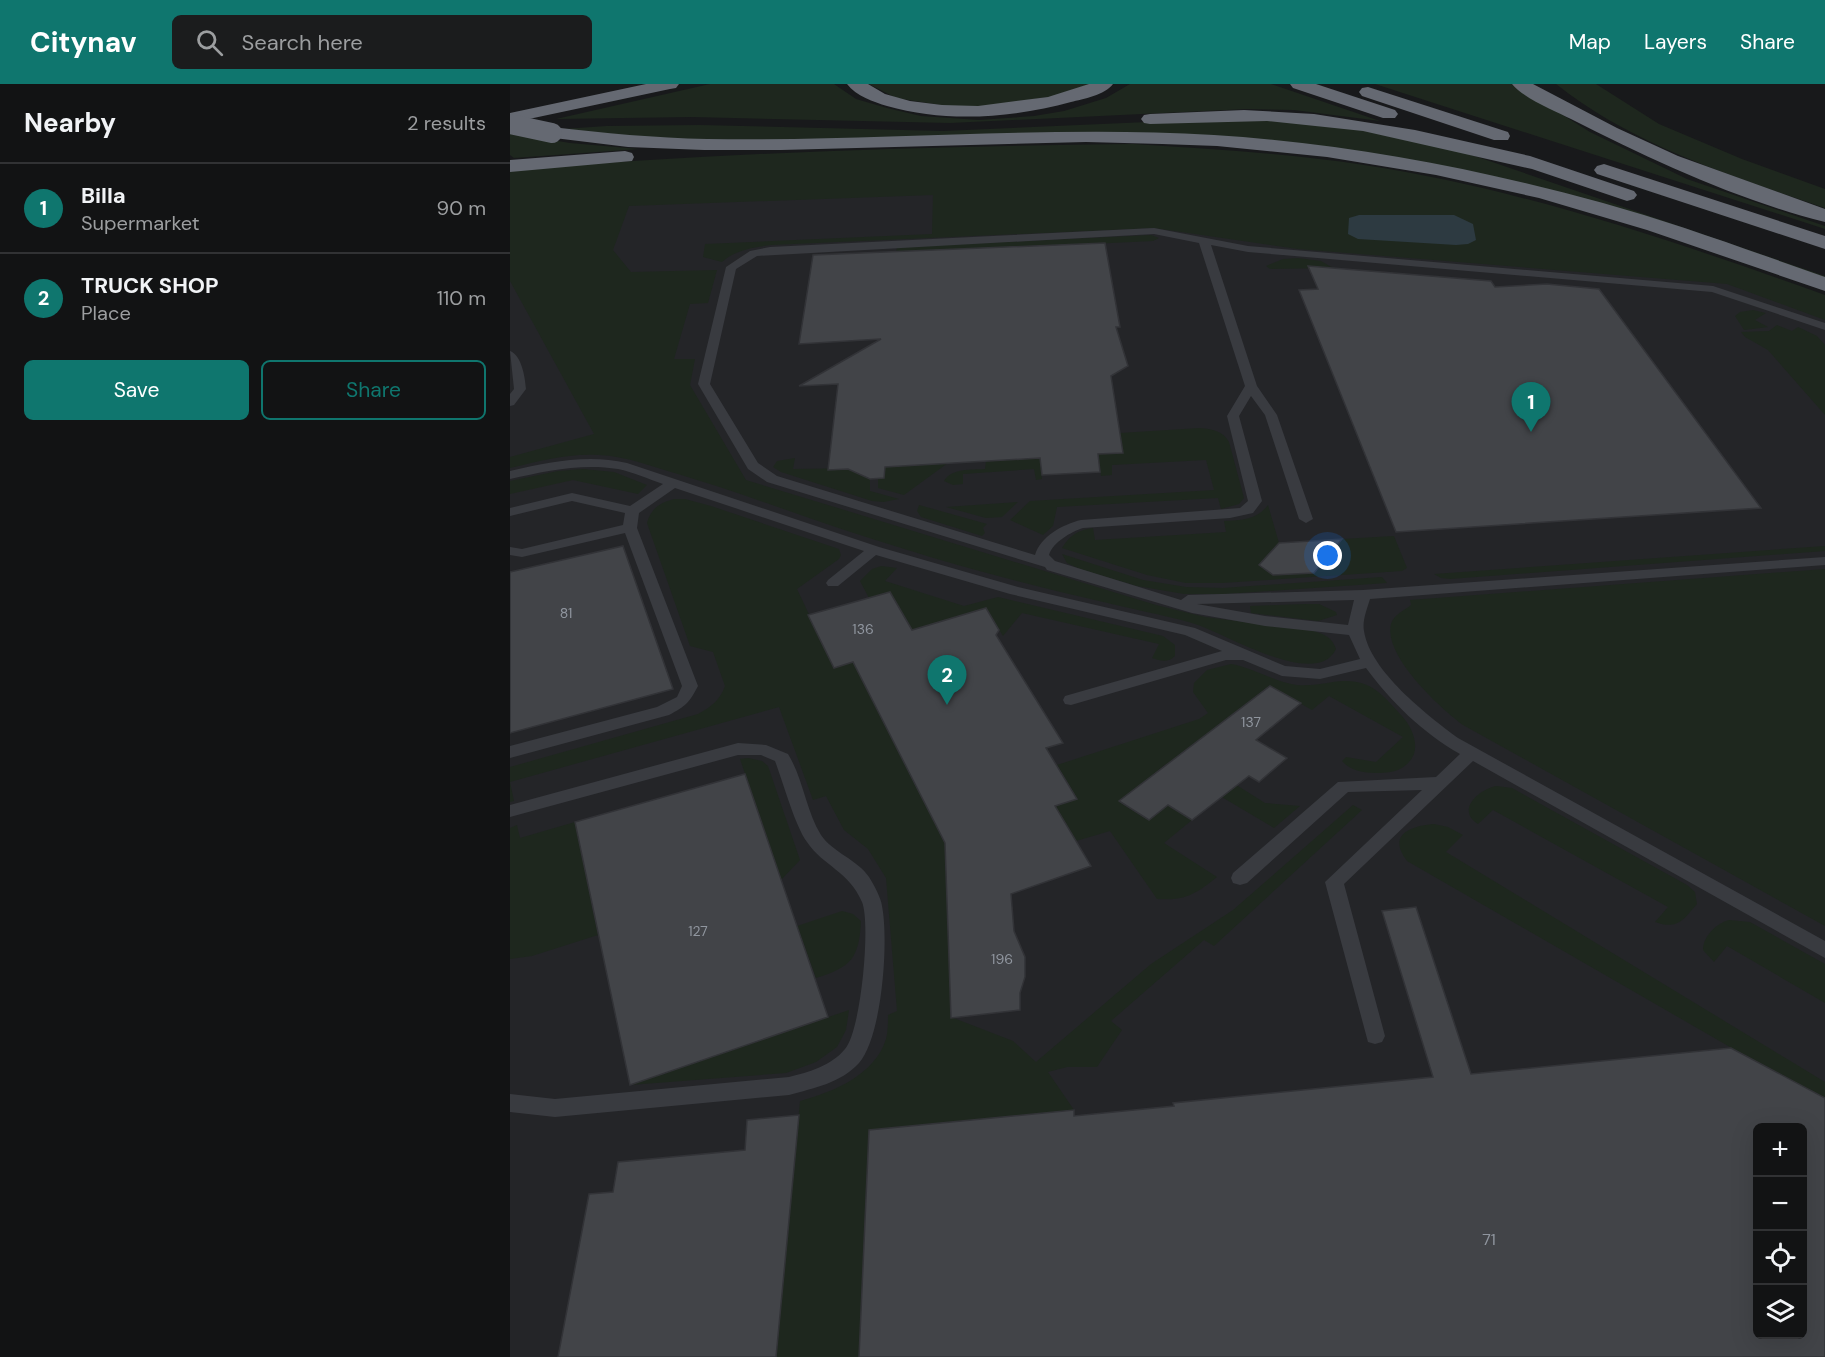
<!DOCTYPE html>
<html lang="en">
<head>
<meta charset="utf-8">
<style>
  body { margin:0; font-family:"DM Sans",sans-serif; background:#1b1c1d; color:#f1f3f6 }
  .controls { position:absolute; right:18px; bottom:18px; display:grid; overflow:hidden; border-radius:9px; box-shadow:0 6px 24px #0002 }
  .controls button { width:54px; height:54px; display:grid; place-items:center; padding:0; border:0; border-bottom:2px solid #313234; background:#121314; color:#f1f3f6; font:30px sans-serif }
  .you { position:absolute; left:818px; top:472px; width:21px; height:21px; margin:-15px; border:4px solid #fff; border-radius:50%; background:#1a73e8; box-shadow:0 0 0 9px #1a73e833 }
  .badge { display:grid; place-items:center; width:39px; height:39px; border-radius:50%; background:#0f766e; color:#fff; font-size:20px; font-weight:700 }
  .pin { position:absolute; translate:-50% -50px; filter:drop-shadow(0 2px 3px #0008) }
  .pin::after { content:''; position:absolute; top:32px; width:21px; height:18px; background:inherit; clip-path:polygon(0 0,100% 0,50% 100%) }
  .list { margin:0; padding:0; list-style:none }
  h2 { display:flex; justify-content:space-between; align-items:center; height:78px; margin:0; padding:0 24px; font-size:26px }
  h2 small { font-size:20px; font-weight:400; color:#9c9ea0 }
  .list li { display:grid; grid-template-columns:39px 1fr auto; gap:18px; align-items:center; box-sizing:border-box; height:90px; padding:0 24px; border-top:2px solid #313234 }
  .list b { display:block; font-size:22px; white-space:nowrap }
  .list p { margin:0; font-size:20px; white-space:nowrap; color:#9c9ea0 }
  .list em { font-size:20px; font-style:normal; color:#9c9ea0 }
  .actions { display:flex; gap:12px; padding:18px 24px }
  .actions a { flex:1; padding:14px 0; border:2px solid #0f766e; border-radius:9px; text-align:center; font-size:21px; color:#0f766e }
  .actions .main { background:#0f766e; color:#fff }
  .icon { flex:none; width:33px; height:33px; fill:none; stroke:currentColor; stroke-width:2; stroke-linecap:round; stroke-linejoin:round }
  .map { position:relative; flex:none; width:1315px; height:1273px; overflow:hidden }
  header { display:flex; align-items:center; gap:36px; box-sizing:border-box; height:84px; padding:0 30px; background:#0f766e; color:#fff }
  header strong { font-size:28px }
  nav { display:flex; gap:33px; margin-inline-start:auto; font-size:21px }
  .search { width:420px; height:54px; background:#1b1c1d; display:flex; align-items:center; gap:15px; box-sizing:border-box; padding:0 21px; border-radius:9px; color:#9c9ea0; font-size:22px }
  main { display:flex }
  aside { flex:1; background:#121314 }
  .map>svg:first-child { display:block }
  .built { fill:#242528; fill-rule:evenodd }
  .green { fill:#1e271e }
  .water { fill:#2d3a41 }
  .building { fill:#424448; stroke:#323337; stroke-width:1.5; fill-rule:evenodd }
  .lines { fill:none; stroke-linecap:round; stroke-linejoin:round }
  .service { fill:#393b40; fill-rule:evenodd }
  .motorway { fill:#656972; fill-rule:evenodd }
  .motorway-bridge { stroke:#656972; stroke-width:20 }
  .labels { text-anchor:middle; stroke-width:4.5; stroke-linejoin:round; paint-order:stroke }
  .number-label { font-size:14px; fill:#90969f }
  .near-number-label { font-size:16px; fill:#90969f }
</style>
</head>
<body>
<header>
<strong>Citynav</strong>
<div class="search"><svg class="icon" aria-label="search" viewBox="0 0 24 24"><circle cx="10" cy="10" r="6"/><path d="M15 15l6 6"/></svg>Search here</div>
<nav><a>Map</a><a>Layers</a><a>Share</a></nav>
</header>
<main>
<aside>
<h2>Nearby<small>2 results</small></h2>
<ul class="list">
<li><span class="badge">1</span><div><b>Billa</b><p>Supermarket</p></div><em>90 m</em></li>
<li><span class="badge">2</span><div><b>TRUCK SHOP</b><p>Place</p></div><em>110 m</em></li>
</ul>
<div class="actions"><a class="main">Save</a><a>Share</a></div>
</aside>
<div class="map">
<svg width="1315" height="1273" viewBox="0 0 1315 1273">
  <rect width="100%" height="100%" fill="#18191b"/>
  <path class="built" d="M431 106 1220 192 1315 220V1273H0V117ZM1248 1044H1292V1250H1248Z"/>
  <g class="green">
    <path d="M200 0H324L346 15 377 24 411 32 469 36 524 32 554 27 596 14 620 0H761L870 37 784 26 737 25 440 39 182 33 46 35Z"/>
    <path d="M359 0H585L566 9 456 25 386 14Z"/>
    <path d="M865 0H1003L1080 48 1177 95 1315 142V145Z"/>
    <path d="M1046 0H1086L1149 40 1232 75 1315 105V124C1222 92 1124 62 1046 0Z"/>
    <path d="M706 35 818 39 953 68 1315 192V196L1080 118 737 57 181 58 52 45 97 42 190 41 433 47Z"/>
    <path d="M0 49 60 59 129 65 4 74 0 71Z"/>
    <path d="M623 60C700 65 777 69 854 81 1012 105 1164 157 1315 211V236L1217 200 788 165 644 144 261 161C244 163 225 166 212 178L193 173 195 160 422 150 423 111 119 122 103 166 121 188 207 186 198 219 180 220 164 275H185L180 301 236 396 646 521 695 533 804 547C815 551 822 553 826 565 806 607 712 547 682 539 651 530 620 525 589 517 521 501 454 484 388 463 314 441 242 412 168 390 143 383 116 372 89 371 59 369 30 377 0 384V373L84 350 0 197V86C207 69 416 62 623 60Z"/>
    <path d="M641 151 649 154 643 157 386 169 387 163Z"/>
    <path d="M788 174 811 177 823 184 760 185 756 182 773 175Z"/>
    <path d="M1243 226 1256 229 1245 236 1258 243 1234 246 1225 232 1230 228Z"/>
    <path d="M1267 241 1282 247 1288 243 1307 252 1315 261V331L1258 266 1235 253 1231 248 1259 247Z"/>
    <path d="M690 344C702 345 713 347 719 358L734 414 729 420 711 425 708 414 547 423 543 442 533 451 500 436 520 417 704 406 696 376 602 381V391L591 392 588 370 613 369 610 349Z"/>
    <path d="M530 373 532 395 526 396 524 385 453 390V400L443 401 434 397C441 384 462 386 475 385L476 377Z"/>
    <path d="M285 374 283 385 355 384V392L360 395V407L389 415 374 418 362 417 271 388 263 383 267 377Z"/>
    <path d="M438 379 394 411 368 404V395L374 391 375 383Z"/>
    <path d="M73 385 104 388 137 401 128 410 63 396 0 410V397L48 387Z"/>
    <path d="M164 415H175L201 422 329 465 331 471 329 475 287 505 324 583 343 578 435 759 441 933 503 957 526 978 641 880 723 826 843 721 852 726 704 862 694 856 601 937 612 946 587 983H557L538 988 564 1026 359 1046 349 1273H266L290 1017C323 1008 365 991 376 955 378 948 378 939 378 931L387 927 376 794 358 765 334 746 316 712 303 716 269 623 0 698 4 717 0 718V683L188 630C201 623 210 616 215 602L203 568 180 562 137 439C141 424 150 419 164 415Z"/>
    <path d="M508 418 492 433 476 434 436 423Z"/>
    <path d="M409 421 477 440 473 444 475 449 472 452 411 433 407 427Z"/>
    <path d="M758 421 769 459 750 481 763 491 804 489 832 455 884 452 897 484 892 487 712 499H676L637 491 552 464C560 451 568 446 583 444L585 456 716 448 714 437C731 436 747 436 758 421Z"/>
    <path d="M1315 462V467L940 495 931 494 924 490Z"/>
    <path d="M552 470 633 496 676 503 713 504 872 493 877 499 715 510H674L627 502 570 485 557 479Z"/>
    <path d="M371 482 387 484 375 497 454 522 488 513 653 552 665 561V572C658 579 651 577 642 574L649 560 512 529 493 552 476 524 429 538 410 559 380 509 359 514 350 497 362 485Z"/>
    <path d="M1315 485V842L953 641C931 625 873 572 881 540 884 530 894 527 901 521L900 516Z"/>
    <path d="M796 520H809L826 528 827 531 808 537 741 529 740 522Z"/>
    <path d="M721 580C744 584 764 598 787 601 799 602 811 600 823 598 859 593 870 608 892 632 901 642 908 657 904 670 900 680 890 687 880 688 865 690 843 690 832 677L836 673 866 678 893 653 819 612 802 626 759 602 674 668 755 719 790 722 764 744 656 680 609 718 638 736 658 721 682 736 654 759 707 793C686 810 675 817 647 815L600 747 566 757 545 722 567 714 547 681 689 635 698 629 683 608 684 599 697 586Z"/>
    <path d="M238 674 252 677 258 682 290 776 271 796 230 675Z"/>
    <path d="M986 702 1002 704 1177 801 1185 808 1187 820C1173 836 1168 846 1145 838L1158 823 983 726 968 740C946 726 968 706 986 702Z"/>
    <path d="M65 738 88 851 22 872 0 875V744L7 741 10 754Z"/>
    <path d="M924 740 938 743 953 751 936 768 1315 998V1014L1220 963 897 777C877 751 900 742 924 740Z"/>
    <path d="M332 827 343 830 351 837C349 875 341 883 306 894L287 842Z"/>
    <path d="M1219 836 1240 838 1315 880V919L1217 862 1204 878 1193 866C1193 852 1207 839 1219 836Z"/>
    <path d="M339 926 336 946 327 963 306 978 276 989 120 1001Z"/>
  </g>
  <path class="water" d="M849 131H944L963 140 966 156 958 160 946 161 848 155 838 150 839 134Z"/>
  <g class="building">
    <path d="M595 159 610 243H606L618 282 601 292 613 369 588 370 590 388 532 391 530 374 375 383 374 394 360 395 338 385 318 386 328 300 289 302 371 255 289 260 303 171Z"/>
    <path d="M798 182 981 197 985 203 1037 200 1089 205 1251 424 886 448 789 206 808 205Z"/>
    <path d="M832 455 804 489 763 491 749 481 769 459Z"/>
    <path d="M113 462 163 605 0 649V488Z"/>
    <path d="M380 508 402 546 476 524 489 546 486 551 553 659 536 664 567 715 545 722 581 782 501 810 504 847 515 873V893L510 909V926L441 934 435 759 343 578 324 584 298 531Z"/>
    <path d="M760 602 791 619 746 656 777 674 749 698 739 692 682 736 658 721 639 736 609 717Z"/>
    <path d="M235 690 318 933 120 1001 65 738Z"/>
    <path d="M906 823 961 990 1221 964 1315 1014V1273H349L359 1046 564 1026V1032L664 1022 663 1019 923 993 872 827ZM1248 1044H1293V1251H1248Z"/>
    <path d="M289 1031 266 1273H48L79 1110 103 1108 108 1078 235 1066 237 1036Z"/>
  </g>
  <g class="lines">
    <g class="service">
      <path d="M644 144 738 162 1203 202 1315 239V246L1202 208 738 168 701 161 747 302 767 331 803 435 796 439 789 435 755 331 741 312 729 332 752 417 743 429 720 434 573 444C561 448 543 458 539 471L545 477 671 516 678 511 853 506 1315 473V481L860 515C857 525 852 537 854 547 860 587 917 631 948 654L1315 857V874L963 677 834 800 875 952 872 958 865 960 858 958 815 798 912 706 838 708 737 799 730 801 723 799 721 794 723 789 828 698 926 693 950 670C913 649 881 618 856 584L810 595 772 592 733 576H716L561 621 555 620 553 616 555 612 712 567 675 551 500 510 366 471 328 502H318L316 499 318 496 354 467 165 404 129 429 127 444 188 602C179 619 176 622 159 631L0 674V662L147 623 167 613 172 602 115 449 12 473 0 471V463L12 465 113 441 115 429 62 417 0 432V424L62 409 120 422 153 400C138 395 123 388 108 385 72 379 35 387 0 395V387C38 378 78 370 117 379L369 463 508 503 685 544 775 582 810 585 850 575 839 551 755 542 682 529 537 486 535 483 257 398 238 385 188 300 216 183 240 167 260 163ZM644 150 689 159 735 302 717 332 738 417 730 424 571 436C553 440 530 453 525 471L267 392 248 379 200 300 226 185 247 172ZM844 516 838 541 755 532 687 520Z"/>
      <path d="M0 267C12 272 15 293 16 305L4 321 0 322V310L4 305Z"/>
      <path d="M228 659 256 661 278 670C293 694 296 727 311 751 322 768 348 776 359 793 364 801 371 814 372 822 379 857 372 953 349 979 331 999 304 1004 279 1011L45 1033 0 1028V1010L45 1015 279 993C299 988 321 982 335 965 351 947 361 839 352 818 339 787 313 782 297 758 285 742 273 698 265 677L251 671H228L0 733V721Z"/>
    </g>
    <g class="motorway">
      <path d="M136 0H169L166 4 160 5 0 39V29Z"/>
      <path d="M337 0H358L375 10 400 17 432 21 468 22 538 13 579 0H603C595 11 573 15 561 18 502 34 436 39 377 22 364 18 346 12 337 0Z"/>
      <path d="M780 0H806L885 26 888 30 885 34H873L783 4Z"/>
      <path d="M1002 0H1023L1107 44 1168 72 1315 125V138C1227 116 1142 76 1061 35 1045 27 1013 14 1002 0Z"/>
      <path d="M858 3 998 48 1000 52 998 56H984L852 12 849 8 852 4Z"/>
      <path d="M734 26 804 30 905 46 1020 72 1124 107 1127 111 1124 115 1117 117 1022 85 853 47 757 37 640 40 634 39 631 35 634 31 640 30Z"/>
      <path d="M42 43C94 49 145 54 197 55 366 58 535 41 704 51 835 59 966 84 1093 119 1168 140 1241 167 1315 193V207L1137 146 1029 114 926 91 817 73 707 62 652 60 576 58 271 66H194L118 63 36 53 33 49 36 45Z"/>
      <path d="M115 67 122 69 124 73 122 77 0 88V76Z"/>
      <path d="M1094 80 1315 152V165L1087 90 1084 86 1087 82Z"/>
    </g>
    <path class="motorway-bridge" d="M0 40 42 49"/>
  </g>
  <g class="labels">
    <g class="number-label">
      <text x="56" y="534">81</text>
      <text x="353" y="550">136</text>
      <text x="741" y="643">137</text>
      <text x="188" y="852">127</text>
      <text x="492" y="880">196</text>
    </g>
    <g class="near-number-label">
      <text x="979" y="1161">71</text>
    </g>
  </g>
</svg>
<div class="controls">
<button>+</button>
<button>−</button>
<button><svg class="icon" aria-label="locate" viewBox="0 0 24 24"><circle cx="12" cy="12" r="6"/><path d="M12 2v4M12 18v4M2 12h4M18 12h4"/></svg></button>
<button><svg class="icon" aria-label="layers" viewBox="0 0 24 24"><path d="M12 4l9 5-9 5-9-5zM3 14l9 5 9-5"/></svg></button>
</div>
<div class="you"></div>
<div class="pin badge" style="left:1021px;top:348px">1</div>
<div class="pin badge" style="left:437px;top:621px">2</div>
</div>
</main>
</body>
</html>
